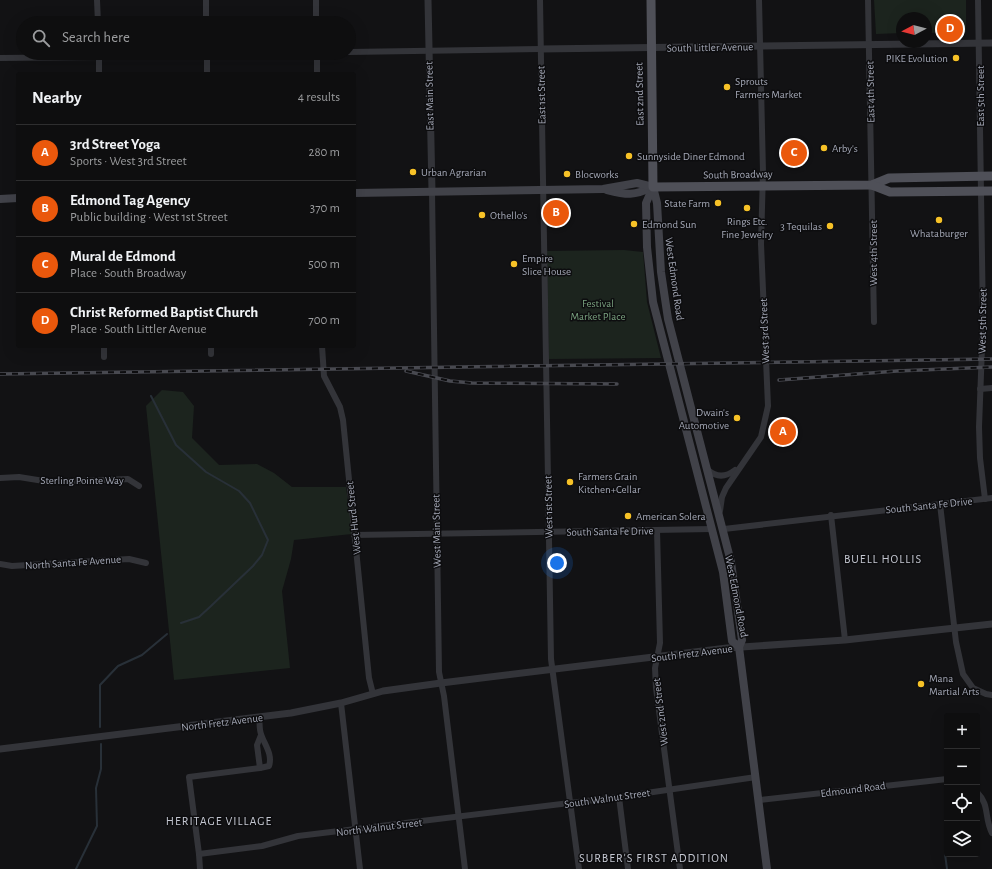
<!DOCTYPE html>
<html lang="en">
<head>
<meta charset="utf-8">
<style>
  body { margin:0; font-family:"Alegreya Sans",sans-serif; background:#171718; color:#f1f3f6 }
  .controls { position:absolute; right:12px; bottom:12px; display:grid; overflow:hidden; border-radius:4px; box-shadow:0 4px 16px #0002 }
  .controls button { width:36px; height:36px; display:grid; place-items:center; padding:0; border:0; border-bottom:1px solid #2e2e2f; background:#0e0e0f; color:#f1f3f6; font:20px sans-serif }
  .compass { position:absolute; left:896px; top:12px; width:36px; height:36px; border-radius:50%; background:#0e0e0f; box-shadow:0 4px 16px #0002; rotate:263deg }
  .you { position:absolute; left:557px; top:563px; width:14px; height:14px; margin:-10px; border:3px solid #fff; border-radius:50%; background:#1a73e8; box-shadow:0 0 0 6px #1a73e833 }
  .badge { display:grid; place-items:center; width:26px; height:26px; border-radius:50%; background:#ea580c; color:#fff; font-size:13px; font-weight:700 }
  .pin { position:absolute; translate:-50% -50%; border:2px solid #fff; box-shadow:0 1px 4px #0006 }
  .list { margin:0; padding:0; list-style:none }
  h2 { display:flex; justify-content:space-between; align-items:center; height:52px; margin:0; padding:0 16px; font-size:17px }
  h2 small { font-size:13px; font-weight:400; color:#9b9c9e }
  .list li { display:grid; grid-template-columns:26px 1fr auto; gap:12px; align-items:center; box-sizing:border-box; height:56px; padding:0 16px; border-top:1px solid #2e2e2f }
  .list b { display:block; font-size:15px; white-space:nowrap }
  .list p { margin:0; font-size:13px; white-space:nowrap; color:#9b9c9e }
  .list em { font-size:13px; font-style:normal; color:#9b9c9e }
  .icon { flex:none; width:22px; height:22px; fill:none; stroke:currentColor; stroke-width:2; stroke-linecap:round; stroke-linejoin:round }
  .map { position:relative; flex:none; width:992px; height:869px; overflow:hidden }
  .search { position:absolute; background:#0e0e0f; box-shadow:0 4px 16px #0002; left:16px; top:16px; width:340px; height:44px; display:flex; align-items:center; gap:10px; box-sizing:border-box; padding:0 14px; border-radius:22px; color:#9b9c9e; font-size:15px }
  .panel { position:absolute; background:#0e0e0f; box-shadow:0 4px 16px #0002; left:16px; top:72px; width:340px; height:276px; border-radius:4px }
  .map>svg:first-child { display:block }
  .green { fill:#1c241e }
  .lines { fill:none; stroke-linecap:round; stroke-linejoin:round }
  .stream { stroke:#283038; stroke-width:2 }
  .minor { stroke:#333439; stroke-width:6 }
  .tertiary { stroke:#333439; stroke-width:7 }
  .secondary { stroke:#414249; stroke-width:8 }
  .primary { stroke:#4f5058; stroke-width:9 }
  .rail-casing { stroke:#484950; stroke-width:3.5 }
  .rail { stroke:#0d0d0f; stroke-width:2; stroke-dasharray:6; stroke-linecap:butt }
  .poi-dot { fill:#f7c227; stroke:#0d0d0f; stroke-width:1.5 }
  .labels { text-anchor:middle; stroke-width:3; stroke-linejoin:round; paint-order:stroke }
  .street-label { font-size:11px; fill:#a3a7b5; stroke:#0d0d0f }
  .poi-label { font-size:11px; fill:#a3a7b5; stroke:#0d0d0f; text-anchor:start }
  .park-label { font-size:11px; fill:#79a17f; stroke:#0d0d0f }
  .neighbourhood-label { font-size:12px; letter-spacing:1px; fill:#c4c7d1; stroke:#0d0d0f }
</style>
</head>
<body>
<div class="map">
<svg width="992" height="869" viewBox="0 0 992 869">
  <rect width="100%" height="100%" fill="#121214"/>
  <g class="green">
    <path d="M874 0H966V32L926 33V18H902V33L876 34Z"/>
    <path d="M624 250 643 252 647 302 661 358 549 359 547 251Z"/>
    <path d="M162 390 183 392 194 406 192 438 219 465 257 464 274 473 292 487H346L352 534 294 540 291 559 282 591 290 668 174 680 146 406Z"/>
  </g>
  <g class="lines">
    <g class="stream">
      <path d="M151 396 176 445 206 472 239 491 250 503 268 540 262 555 253 566 211 606 199 617 181 623"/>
      <path d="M100 727V685L118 666 142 655 167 634"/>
      <path d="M945 854 947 869"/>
      <path d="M76 869 97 826 96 788 101 769V744"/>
    </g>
    <g class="minor">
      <path d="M97 0 98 23"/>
      <path d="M206 0V23"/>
      <path d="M316 0V23"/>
      <path d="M540 0 551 659 579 869"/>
      <path d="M868 0 874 322"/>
      <path d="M978 0 983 321 979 427 980 458 985 499"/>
      <path d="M349 52 540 49"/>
      <path d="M207 53V74"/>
      <path d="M317 53V74"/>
      <path d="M99 54V74"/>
      <path d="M207 54 252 53"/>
      <path d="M0 58 99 57"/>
      <path d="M432 191 439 672 444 696 465 869"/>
      <path d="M104 346V357"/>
      <path d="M211 346V354"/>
      <path d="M322 346 324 376 340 407 343 420 369 678 373 694"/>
      <path d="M980 389 992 388"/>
      <path d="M708 470C717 478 726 477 735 470"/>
      <path d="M0 478 19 477 50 482 128 479 139 486"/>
      <path d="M940 504 956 642 963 674 973 688 986 694 992 695"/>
      <path d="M720 511 722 497 726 488 761 437 768 406 761 244 763 172 759 0"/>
      <path d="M831 515 845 640"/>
      <path d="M724 529 992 498"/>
      <path d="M657 530 660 643 655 668 656 688 680 869"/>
      <path d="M354 535 712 529"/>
      <path d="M0 564 12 566 129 559 146 563"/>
      <path d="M341 703 360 869"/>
      <path d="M260 768 257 745 261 735"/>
      <path d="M977 792C990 805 984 818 992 833"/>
      <path d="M619 797 628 869"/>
      <path d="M759 800 947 779"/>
      <path d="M199 854 189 777 260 768 269 766C273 754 264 744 261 734 259 729 260 722 259 717"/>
      <path d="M200 869 199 854 262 846 298 836 619 797 756 777"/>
    </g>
    <g class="tertiary">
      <path d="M428 0 432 191"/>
      <path d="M540 49 992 43"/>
      <path d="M0 749 291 713 341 703 383 691 441 683 727 648 845 640 992 624"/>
    </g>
    <g class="secondary">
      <path d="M653 187 657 203 661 272 668 319 731 562 742 640 739 647 767 869"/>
      <path d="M653 187 646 203 647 247 653 302 723 572 732 641 739 647"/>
      <path d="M607 190C627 195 634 196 653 187"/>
      <path d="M354 193 603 189 637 183 653 187"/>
      <path d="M0 199 18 198"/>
    </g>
    <g class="primary">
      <path d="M651 0 653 187 872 185 889 178 992 176"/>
      <path d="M872 185 890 192 992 191"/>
    </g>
    <defs>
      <g id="rail">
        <path d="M406 371 450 381 472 383 617 384"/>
        <path d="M0 374 992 359"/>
        <path d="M779 380 897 371 992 367"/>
      </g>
    </defs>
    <use href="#rail" class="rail-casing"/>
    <use href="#rail" class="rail"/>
  </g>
  <g class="poi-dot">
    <circle cx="956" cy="58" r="4"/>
    <circle cx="727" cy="87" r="4"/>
    <circle cx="824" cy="148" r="4"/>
    <circle cx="629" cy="156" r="4"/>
    <circle cx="413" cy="172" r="4"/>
    <circle cx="567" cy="174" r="4"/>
    <circle cx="718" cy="203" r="4"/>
    <circle cx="747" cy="208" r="4"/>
    <circle cx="482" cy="215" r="4"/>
    <circle cx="939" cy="220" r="4"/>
    <circle cx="634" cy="224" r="4"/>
    <circle cx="830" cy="226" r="4"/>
    <circle cx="514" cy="264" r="4"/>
    <circle cx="737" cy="418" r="4"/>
    <circle cx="570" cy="482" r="4"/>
    <circle cx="628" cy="516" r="4"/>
    <circle cx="921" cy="684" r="4"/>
  </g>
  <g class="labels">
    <g class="street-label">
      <text transform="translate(710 47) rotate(-1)" y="4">South Littler Avenue</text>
      <text transform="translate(870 92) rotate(-91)" y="4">East 4th Street</text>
      <text transform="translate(639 94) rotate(-91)" y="4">East 2nd Street</text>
      <text transform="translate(541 95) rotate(-91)" y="4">East 1st Street</text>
      <text transform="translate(429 96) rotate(-91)" y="4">East Main Street</text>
      <text transform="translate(980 96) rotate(-90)" y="4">East 5th Street</text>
      <text transform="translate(738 174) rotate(-1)" y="4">South Broadway</text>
      <text transform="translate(873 253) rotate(-90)" y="4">West 4th Street</text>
      <text transform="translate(675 279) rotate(82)" y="4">West Edmond Road</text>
      <text transform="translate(982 321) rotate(-89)" y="4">West 5th Street</text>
      <text transform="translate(764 331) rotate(-92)" y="4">West 3rd Street</text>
      <text x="82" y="484">Sterling Pointe Way</text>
      <text transform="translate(929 505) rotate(-6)" y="4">South Santa Fe Drive</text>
      <text transform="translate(548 507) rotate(-91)" y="4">West 1st Street</text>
      <text transform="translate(353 518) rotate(-96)" y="4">West Hurd Street</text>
      <text transform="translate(436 531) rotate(-91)" y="4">West Main Street</text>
      <text transform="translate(610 531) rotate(-1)" y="4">South Santa Fe Drive</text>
      <text transform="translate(73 562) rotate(-4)" y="4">North Santa Fe Avenue</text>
      <text transform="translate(737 596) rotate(79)" y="4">West Edmond Road</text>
      <text transform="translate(692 653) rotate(-7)" y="4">South Fretz Avenue</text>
      <text transform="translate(660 712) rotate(-97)" y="4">West 2nd Street</text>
      <text transform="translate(222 722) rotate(-7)" y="4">North Fretz Avenue</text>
      <text transform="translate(853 789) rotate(-7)" y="4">Edmound Road</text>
      <text transform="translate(607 798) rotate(-8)" y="4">South Walnut Street</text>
      <text transform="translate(379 827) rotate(-7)" y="4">North Walnut Street</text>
    </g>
    <g class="poi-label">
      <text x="948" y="62" text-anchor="end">PIKE Evolution</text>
      <text x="735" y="85">Sprouts<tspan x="735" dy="13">Farmers Market</tspan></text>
      <text x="832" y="152">Arby's</text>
      <text x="637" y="160">Sunnyside Diner Edmond</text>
      <text x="421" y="176">Urban Agrarian</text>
      <text x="575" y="178">Blocworks</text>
      <text x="710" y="207" text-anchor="end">State Farm</text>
      <text x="490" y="219">Othello's</text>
      <text x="747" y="225" text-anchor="middle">Rings Etc.<tspan x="747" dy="13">Fine Jewelry</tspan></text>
      <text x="642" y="228">Edmond Sun</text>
      <text x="822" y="230" text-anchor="end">3 Tequilas</text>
      <text x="939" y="237" text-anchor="middle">Whataburger</text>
      <text x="522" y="262">Empire<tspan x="522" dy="13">Slice House</tspan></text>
      <text x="729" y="416" text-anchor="end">Dwain's<tspan x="729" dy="13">Automotive</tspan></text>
      <text x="578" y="480">Farmers Grain<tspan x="578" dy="13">Kitchen+Cellar</tspan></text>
      <text x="636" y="520">American Solera</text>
      <text x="929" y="682">Mana<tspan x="929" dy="13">Martial Arts</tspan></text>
    </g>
    <g class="park-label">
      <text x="598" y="307">Festival<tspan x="598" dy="13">Market Place</tspan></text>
    </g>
    <g class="neighbourhood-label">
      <text x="883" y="563">BUELL HOLLIS</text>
      <text x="219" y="825">HERITAGE VILLAGE</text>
      <text x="654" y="862">SURBER'S FIRST ADDITION</text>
    </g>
  </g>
</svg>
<div class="controls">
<button>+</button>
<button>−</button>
<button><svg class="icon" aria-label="locate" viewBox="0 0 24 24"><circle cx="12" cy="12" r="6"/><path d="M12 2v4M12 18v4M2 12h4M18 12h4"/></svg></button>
<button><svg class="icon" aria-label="layers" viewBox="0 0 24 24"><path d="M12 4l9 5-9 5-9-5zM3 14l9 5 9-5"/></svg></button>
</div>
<svg class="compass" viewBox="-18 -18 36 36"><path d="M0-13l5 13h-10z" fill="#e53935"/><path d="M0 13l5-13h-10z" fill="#9b9c9e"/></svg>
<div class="you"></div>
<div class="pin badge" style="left:783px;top:432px">A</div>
<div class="pin badge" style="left:556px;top:213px">B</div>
<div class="pin badge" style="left:794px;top:153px">C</div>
<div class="pin badge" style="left:950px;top:29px">D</div>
<div class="search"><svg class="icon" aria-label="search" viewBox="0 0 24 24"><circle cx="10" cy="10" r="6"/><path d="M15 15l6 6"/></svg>Search here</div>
<section class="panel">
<h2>Nearby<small>4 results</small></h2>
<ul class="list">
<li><span class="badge">A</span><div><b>3rd Street Yoga</b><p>Sports · West 3rd Street</p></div><em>280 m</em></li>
<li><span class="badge">B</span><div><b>Edmond Tag Agency</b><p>Public building · West 1st Street</p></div><em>370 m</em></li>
<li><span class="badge">C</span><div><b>Mural de Edmond</b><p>Place · South Broadway</p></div><em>500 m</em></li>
<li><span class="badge">D</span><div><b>Christ Reformed Baptist Church</b><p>Place · South Littler Avenue</p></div><em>700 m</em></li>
</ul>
</section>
</div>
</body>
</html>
